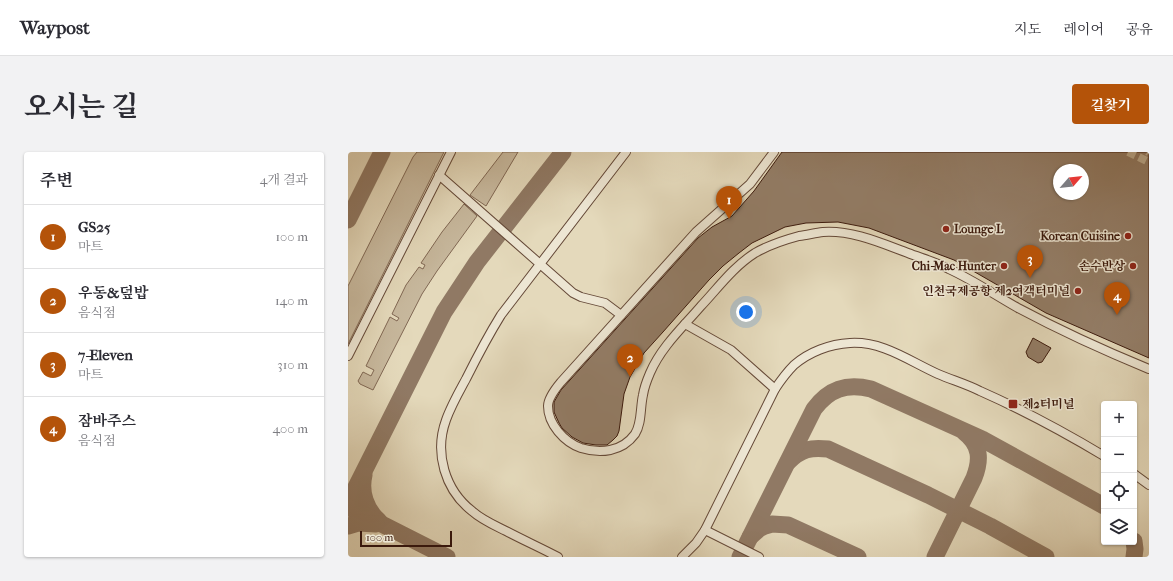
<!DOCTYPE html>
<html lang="ko">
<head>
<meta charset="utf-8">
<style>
  body { margin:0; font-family:"IM FELL French Canon","Noto Serif KR",serif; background:#f2f2f3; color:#2b2b33 }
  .controls { position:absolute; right:12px; bottom:12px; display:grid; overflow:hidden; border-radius:4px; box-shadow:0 1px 3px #0004 }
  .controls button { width:36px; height:36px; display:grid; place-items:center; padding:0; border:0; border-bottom:1px solid #e1e1e2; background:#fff; color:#2b2b33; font:20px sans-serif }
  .compass { position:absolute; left:705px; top:12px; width:36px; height:36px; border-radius:50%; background:#fff; box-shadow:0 1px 3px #0004; rotate:62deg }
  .scale { position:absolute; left:12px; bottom:10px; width:92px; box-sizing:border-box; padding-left:4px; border:2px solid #3b190c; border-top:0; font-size:11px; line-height:14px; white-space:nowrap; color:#3b190c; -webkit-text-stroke:3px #ede6d3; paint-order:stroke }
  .you { position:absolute; left:398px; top:160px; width:14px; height:14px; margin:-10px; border:3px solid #fff; border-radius:50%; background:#1a73e8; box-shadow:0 0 0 6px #1a73e833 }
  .badge { display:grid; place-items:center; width:26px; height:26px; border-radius:50%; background:#b45309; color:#fff; font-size:13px; font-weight:700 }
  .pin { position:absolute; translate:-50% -33px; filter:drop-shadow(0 1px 2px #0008) }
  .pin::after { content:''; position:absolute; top:21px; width:14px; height:12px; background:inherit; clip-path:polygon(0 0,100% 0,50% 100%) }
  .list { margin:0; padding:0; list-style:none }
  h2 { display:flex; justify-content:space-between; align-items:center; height:52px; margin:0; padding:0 16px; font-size:17px }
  h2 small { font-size:13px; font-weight:400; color:#7c7c81 }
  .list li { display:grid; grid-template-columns:26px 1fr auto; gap:12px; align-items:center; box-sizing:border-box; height:64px; padding:0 16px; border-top:1px solid #e1e1e2 }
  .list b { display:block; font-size:15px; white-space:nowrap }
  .list p { margin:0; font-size:13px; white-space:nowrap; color:#7c7c81 }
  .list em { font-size:13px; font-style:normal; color:#7c7c81 }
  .icon { flex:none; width:22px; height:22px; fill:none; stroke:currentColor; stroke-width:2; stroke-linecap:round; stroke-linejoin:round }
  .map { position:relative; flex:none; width:801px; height:405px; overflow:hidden; border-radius:4px }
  header { display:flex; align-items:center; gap:24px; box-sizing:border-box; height:56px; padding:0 20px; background:#fff; border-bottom:1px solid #e1e1e2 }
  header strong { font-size:19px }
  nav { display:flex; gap:22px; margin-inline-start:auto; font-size:14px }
  .intro { display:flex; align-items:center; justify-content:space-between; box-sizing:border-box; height:96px; padding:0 24px }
  h1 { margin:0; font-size:28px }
  .button { padding:10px 18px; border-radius:4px; background:#b45309; color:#fff; font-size:14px; font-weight:700 }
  main { display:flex; gap:24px; padding:0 24px }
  aside { flex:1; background:#fff; border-radius:4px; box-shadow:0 1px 3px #0004 }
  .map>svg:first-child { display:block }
  .green { fill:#c7b89d; stroke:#816854 }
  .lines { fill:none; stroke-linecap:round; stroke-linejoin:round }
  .taxiway { stroke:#907964; stroke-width:17 }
  .building { fill:#937d67; stroke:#3b190c; fill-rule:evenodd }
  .minor-tunnel { stroke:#c2b398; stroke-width:8; stroke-dasharray:8 4; stroke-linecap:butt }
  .minor-casing { stroke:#654938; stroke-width:10 }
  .minor { stroke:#ede6d3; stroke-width:8 }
  .poi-dot { fill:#8f2418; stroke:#ede6d3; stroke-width:1.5 }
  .labels { text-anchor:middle; stroke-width:3; stroke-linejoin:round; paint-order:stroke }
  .poi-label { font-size:12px; font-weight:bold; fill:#3b190c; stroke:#ede6d3; text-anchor:end }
</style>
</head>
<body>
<header>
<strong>Waypost</strong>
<nav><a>지도</a><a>레이어</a><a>공유</a></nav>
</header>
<div class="intro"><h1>오시는 길</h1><a class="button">길찾기</a></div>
<main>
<aside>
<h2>주변<small>4개 결과</small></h2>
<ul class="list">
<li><span class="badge">1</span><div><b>GS25</b><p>마트</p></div><em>100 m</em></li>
<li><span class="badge">2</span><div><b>우동&amp;덮밥</b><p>음식점</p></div><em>140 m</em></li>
<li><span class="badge">3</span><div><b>7-Eleven</b><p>마트</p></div><em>310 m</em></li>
<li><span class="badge">4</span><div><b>잠바주스</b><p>음식점</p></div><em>400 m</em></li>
</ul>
</aside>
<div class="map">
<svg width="801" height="405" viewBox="0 0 801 405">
  <rect width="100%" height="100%" fill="#e4d9bb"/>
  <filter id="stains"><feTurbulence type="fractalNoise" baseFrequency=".005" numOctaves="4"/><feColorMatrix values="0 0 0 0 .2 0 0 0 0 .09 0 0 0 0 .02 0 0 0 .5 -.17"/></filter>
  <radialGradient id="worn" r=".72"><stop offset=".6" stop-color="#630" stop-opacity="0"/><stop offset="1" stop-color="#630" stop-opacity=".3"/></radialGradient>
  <g class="green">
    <path d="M69 0H96L0 192V134L65 5Z"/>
    <path d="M155 0H170L138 54 122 43Z"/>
    <path d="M116 52 129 64 89 119 74 142 25 238 12 232 10 229 15 220 23 224 26 218 18 214 42 165 49 169 51 166 44 162 58 133 71 115 75 117 77 113 73 111 94 80Z"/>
  </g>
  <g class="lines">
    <g class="taxiway">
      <path d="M0 68 34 0"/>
      <path d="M440 310C453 297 463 295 480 297L580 343 642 374 698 405"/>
      <path d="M16 323C12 340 18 358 31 369"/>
      <path d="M0 351 96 160 129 110 215 0"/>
      <path d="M0 355 99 405"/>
      <path d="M0 374 10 371 28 372"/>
      <path d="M402 385 411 377 417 374 424 372 440 373 510 405"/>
      <path d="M786 389 787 397 786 405"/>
      <path d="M392 405 466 257C481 237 498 231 523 237L634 287 756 354"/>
      <path d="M587 405 626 326C633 308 633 293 616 280"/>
    </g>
  </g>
  <g class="building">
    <path d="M434 0H801V206L698 161 606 108 521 76 490 70 458 71 437 75 404 91 391 101 375 114 361 128 315 180 296 201 282 225 276 242 271 279 269 284 265 288 259 293H248L235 291 224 285 214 276 211 271 206 260V250L213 238 350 86 364 75 384 64 406 39ZM711 18H735V42H711Z"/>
    <path d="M685 186 703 196 694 210 690 211 680 205 678 200Z"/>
  </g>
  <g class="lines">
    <g class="minor-tunnel">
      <path d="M780 0 801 10"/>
      <path d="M800 0 801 1"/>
    </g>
    <defs>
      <g id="minor">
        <path d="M426 0 402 32 348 80 213 230C208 236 200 246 200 254 200 272 216 290 233 296 252 302 274 300 287 282 294 271 292 256 295 243 296 236 299 228 302 221 313 195 335 175 353 154 370 136 385 115 407 101 421 93 436 88 451 84 459 83 467 81 475 80 504 78 533 91 560 101 573 106 588 110 601 117 625 128 647 143 670 156 713 179 757 199 801 217"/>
        <path d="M91 23 225 141 233 145 257 151 273 163"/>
        <path d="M337 172 383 198 427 237"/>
        <path d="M0 204 103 0"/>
        <path d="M786 322 801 333"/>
        <path d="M357 378 411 405"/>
        <path d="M210 405C193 396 175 388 158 379 146 373 134 368 124 359 97 338 86 301 98 268 103 254 111 240 118 227 129 205 140 184 153 163L278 0"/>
        <path d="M334 405 348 391 357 378 427 237C433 228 439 220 446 213 461 200 482 192 502 191 535 189 561 209 590 222 604 228 618 232 632 239 675 258 716 280 756 304"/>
      </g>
    </defs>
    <use href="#minor" class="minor-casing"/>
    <use href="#minor" class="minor"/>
  </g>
  <g class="poi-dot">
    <circle cx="598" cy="77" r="4"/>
    <circle cx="780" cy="84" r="4"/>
    <circle cx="656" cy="114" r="4"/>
    <circle cx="785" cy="114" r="4"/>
    <circle cx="730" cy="139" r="4"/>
    <rect x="660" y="247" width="10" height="10" rx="2"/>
  </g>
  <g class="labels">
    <g class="poi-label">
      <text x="606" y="81" text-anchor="start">Lounge L</text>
      <text x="772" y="88">Korean Cuisine</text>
      <text x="648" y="118">Chi-Mac Hunter</text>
      <text x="777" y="118">손수반상</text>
      <text x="722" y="143">인천국제공항 제2여객터미널</text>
      <text x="674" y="256" text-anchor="start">제2터미널</text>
    </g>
  </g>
  <rect width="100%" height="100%" filter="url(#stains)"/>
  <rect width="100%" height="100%" fill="url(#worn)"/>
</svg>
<div class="controls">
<button>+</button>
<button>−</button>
<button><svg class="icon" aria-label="locate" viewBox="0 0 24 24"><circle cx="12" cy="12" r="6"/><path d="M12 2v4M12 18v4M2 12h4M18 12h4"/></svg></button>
<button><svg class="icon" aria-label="layers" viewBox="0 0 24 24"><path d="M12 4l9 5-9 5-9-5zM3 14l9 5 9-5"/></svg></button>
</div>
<svg class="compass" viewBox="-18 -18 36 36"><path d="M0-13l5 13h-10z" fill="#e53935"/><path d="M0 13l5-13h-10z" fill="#7c7c81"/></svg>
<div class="scale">100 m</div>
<div class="you"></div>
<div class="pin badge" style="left:381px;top:67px">1</div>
<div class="pin badge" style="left:282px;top:225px">2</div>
<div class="pin badge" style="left:682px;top:126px">3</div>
<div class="pin badge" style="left:769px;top:163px">4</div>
</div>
</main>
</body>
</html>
